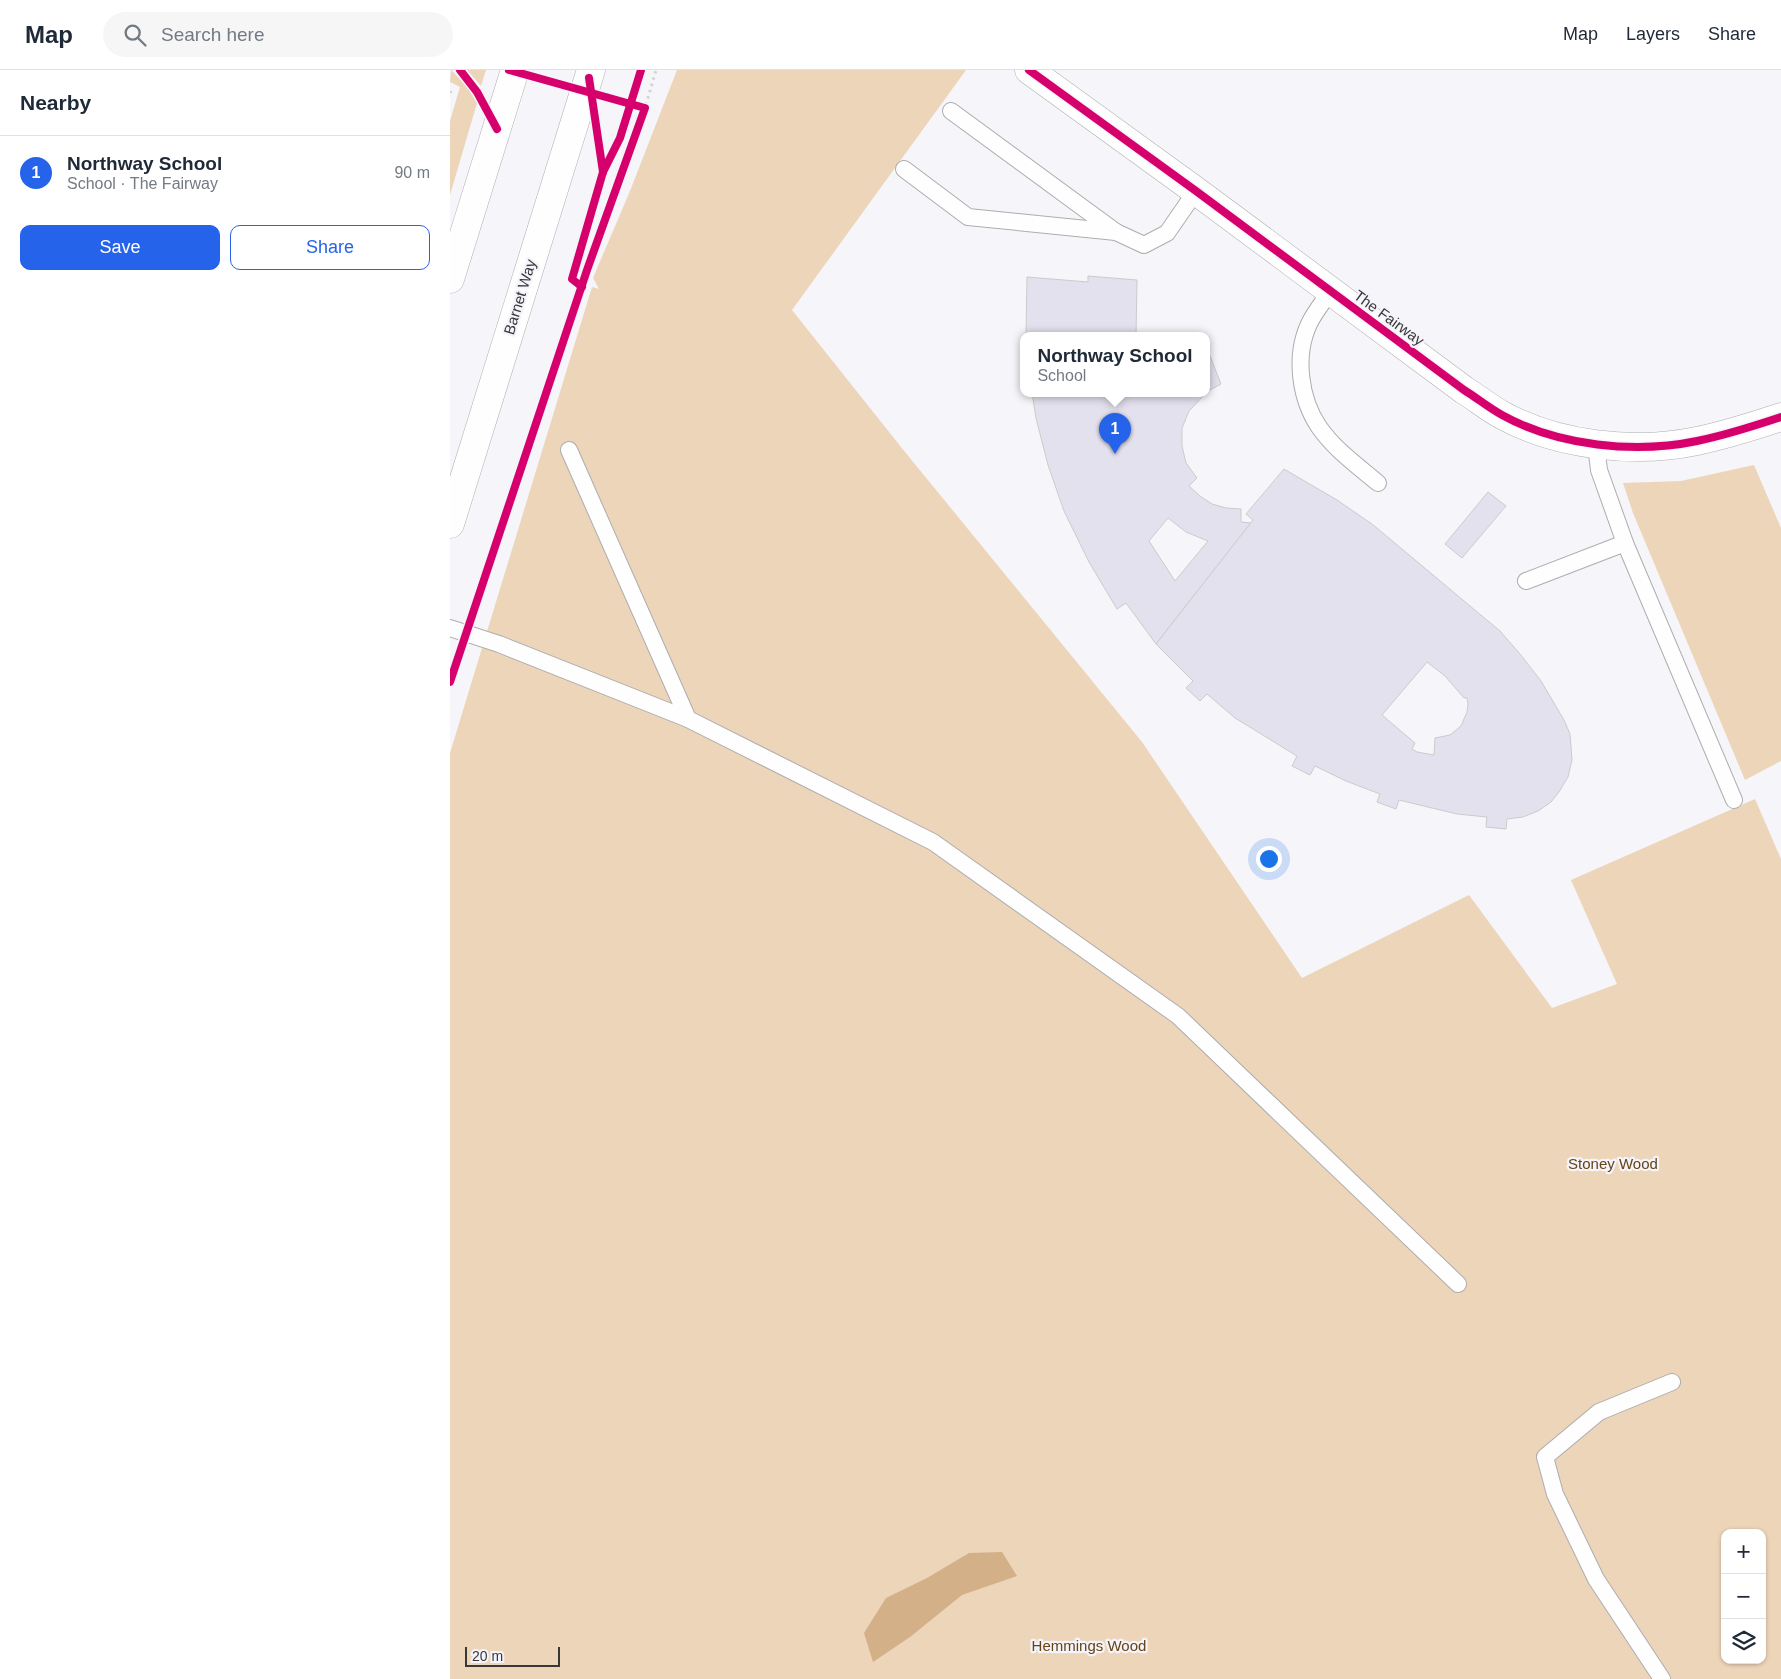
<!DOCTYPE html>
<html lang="en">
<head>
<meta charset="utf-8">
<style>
  body { margin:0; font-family:Arial,sans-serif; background:#f6f6f7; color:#1f2937 }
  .controls { position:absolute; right:15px; bottom:15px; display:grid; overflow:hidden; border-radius:10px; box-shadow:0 1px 4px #0004 }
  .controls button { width:45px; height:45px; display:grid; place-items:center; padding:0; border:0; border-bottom:1px solid #e0e1e3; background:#fff; color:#1f2937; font:25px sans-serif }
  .scale { position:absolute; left:15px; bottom:12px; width:95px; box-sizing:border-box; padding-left:5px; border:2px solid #38383a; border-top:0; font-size:14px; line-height:18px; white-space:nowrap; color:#38383a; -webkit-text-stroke:4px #f5f4fa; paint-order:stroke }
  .you { position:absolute; left:818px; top:788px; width:18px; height:18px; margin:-12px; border:4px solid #fff; border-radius:50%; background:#1a73e8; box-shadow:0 0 0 8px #1a73e833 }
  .badge { display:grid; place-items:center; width:32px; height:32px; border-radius:50%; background:#2563eb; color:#fff; font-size:16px; font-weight:700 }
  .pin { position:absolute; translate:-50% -41px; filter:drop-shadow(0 1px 2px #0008) }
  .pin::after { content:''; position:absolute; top:26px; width:18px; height:15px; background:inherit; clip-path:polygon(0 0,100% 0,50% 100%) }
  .popup { position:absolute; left:570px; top:262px; width:190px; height:65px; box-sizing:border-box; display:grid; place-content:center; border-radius:10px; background:#fff; filter:drop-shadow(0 1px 4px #0005); font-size:16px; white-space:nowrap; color:#747a83 }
  .popup b { font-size:19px; color:#1f2937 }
  .popup::after { content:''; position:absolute; left:50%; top:100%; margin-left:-10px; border:10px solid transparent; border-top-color:#fff }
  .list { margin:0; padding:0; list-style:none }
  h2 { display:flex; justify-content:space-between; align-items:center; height:65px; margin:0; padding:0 20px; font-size:21px }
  h2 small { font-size:16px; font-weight:400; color:#747a83 }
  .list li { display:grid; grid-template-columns:32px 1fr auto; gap:15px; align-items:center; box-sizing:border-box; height:75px; padding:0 20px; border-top:1px solid #e0e1e3 }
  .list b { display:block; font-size:19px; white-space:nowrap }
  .list p { margin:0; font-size:16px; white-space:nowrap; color:#747a83 }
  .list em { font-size:16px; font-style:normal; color:#747a83 }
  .actions { display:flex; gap:10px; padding:15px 20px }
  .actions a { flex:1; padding:11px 0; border:1px solid #2563eb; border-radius:10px; text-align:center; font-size:18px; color:#2563eb }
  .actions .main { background:#2563eb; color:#fff }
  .icon { flex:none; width:28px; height:28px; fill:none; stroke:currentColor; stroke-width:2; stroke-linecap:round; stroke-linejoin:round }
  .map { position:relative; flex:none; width:1331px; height:1609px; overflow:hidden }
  header { display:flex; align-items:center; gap:30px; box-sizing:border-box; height:70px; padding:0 25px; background:#fff; border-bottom:1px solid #e0e1e3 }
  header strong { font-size:24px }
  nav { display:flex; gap:28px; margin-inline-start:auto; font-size:18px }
  .search { width:350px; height:45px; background:#f6f6f7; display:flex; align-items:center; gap:12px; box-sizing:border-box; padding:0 18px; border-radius:28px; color:#747a83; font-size:19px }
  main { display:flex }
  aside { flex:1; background:#fff }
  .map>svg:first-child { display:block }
  .green { fill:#edd5b9; fill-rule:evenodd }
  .water { fill:#d3b088 }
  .building { fill:#e4e1ee; stroke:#cbcbcd; fill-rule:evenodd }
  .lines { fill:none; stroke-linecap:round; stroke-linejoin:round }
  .lane-casing { stroke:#adadaf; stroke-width:18 }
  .street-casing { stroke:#adadaf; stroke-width:29 }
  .highway-casing { stroke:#adadaf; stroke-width:29 }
  .path { stroke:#d4d4d5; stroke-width:3; stroke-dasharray:2.5 4; stroke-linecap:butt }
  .lane { stroke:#fefefe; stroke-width:16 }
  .street { stroke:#fefefe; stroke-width:28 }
  .highway { stroke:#fefefe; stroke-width:28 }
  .cycleway-casing { stroke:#f5f4fa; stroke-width:11 }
  .cycleway { stroke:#d6006c; stroke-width:8 }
  .labels { text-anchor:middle; stroke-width:4.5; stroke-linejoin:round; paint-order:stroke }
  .street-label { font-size:15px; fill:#38383a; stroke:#f5f4fa }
  .park-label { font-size:15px; fill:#654415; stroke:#f5f4fa }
</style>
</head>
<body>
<header>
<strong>Map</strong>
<div class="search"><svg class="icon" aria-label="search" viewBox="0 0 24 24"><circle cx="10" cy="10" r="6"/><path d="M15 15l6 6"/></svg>Search here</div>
<nav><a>Map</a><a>Layers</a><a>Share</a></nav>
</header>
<main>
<aside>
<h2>Nearby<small></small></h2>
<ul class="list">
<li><span class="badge">1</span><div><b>Northway School</b><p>School · The Fairway</p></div><em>90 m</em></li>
</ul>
<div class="actions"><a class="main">Save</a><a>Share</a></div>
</aside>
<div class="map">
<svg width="1331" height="1609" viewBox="0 0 1331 1609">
  <rect width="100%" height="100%" fill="#f6f5f9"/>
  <g class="green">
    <path d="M1 0 15 14 27 33 0 125V51L10 17 0 12Z"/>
    <path d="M17 0H36L31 16Z"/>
    <path d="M227 0H516L342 240 455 382 692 672 852 908 1019 825 1102 938 1167 914 1121 810 1305 729 1331 789V1609H0V683L142 217 149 219 143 208 180 121ZM1275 1463H1312V1590H1275Z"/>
    <path d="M1304 395 1331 458V691L1295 710 1183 443 1173 413 1231 411Z"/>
  </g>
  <path class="water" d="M552 1482 567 1506 512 1525 460 1567 423 1592 414 1563 436 1528 477 1508 519 1483Z"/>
  <g class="building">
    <path d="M638 206 687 210 686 265H576L577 207 638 212Z"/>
    <path d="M756 276 771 314 756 322Z"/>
    <path d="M582 323H756L739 341 732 358V376L736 393 747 408 739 416 750 426 762 434 776 438 791 439V452L801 453 706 574 676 533 667 539 639 492 614 441 598 395 586 348ZM718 448 736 462 758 471 725 511 699 471Z"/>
    <path d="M834 399 887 430 922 454 1050 561 1070 584 1091 611 1114 650 1120 664 1122 690 1118 707 1109 722 1101 732 1088 741 1073 747 1057 749 1056 759 1036 757 1037 747 1007 744 949 730 946 739 927 732 930 724 896 711 865 696 860 705 842 696 847 686 785 648 757 624 750 631 736 618 743 611 706 574 803 450 796 444ZM977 592 995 606 1014 628H1017L1018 634 1017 642 1011 656 1000 665 985 668 984 685 967 682 962 679 965 673 932 645Z"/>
    <path d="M1038 422 1056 436 1012 488 995 474Z"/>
  </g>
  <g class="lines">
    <defs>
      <g id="lane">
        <path d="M501 41 666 162"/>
        <path d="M454 99 518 147 666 162 694 175 717 163 746 121"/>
        <path d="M880 222C873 232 864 243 859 254 844 286 850 329 869 357 885 380 908 396 928 413"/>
        <path d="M1146 375 1149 400 1175 473 1284 730"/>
        <path d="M119 380 238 649 483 772 728 946 1008 1214"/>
        <path d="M1076 511 1175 473"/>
        <path d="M0 558 49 574 238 649"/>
        <path d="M1212 1609 1146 1509 1105 1424 1095 1387 1149 1342 1222 1312"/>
      </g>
      <path id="street" d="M579 0 746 121 1014 320C1027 328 1039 338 1052 345 1108 376 1185 384 1247 371 1276 365 1304 356 1331 347"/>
      <g id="highway">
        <path d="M0 209 65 0"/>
        <path d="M0 454 141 0"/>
      </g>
    </defs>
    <use href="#lane" class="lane-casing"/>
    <use href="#street" class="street-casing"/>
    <use href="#highway" class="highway-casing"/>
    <g class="path">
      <path d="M0 23 1 21"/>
      <path d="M137 200 195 38 206 0"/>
    </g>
    <use href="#lane" class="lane"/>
    <use href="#street" class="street"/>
    <use href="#highway" class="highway"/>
    <defs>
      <g id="cycleway">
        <path d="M10 0 27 22 47 59"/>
        <path d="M579 0 746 121 1014 320C1027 328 1039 338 1052 345 1108 376 1185 384 1247 371 1276 365 1304 356 1331 347"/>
        <path d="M139 8 153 102"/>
        <path d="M132 217 122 209 153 102 170 68 191 0"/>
        <path d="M0 612 137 200 195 38 59 0"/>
      </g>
    </defs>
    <use href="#cycleway" class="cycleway-casing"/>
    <use href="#cycleway" class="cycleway"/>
  </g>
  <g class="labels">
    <g class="street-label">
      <text transform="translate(70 227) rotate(-73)" y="5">Barnet Way</text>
      <text transform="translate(939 248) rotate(36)" y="5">The Fairway</text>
    </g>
    <g class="park-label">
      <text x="1163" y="1099">Stoney Wood</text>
      <text x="639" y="1581">Hemmings Wood</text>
    </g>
  </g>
</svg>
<div class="controls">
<button>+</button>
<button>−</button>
<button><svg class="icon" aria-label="layers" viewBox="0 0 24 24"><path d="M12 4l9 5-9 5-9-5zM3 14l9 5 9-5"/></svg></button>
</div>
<div class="scale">20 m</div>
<div class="you"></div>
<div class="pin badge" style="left:665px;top:384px">1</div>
<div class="popup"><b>Northway School</b>School</div>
</div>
</main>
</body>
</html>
